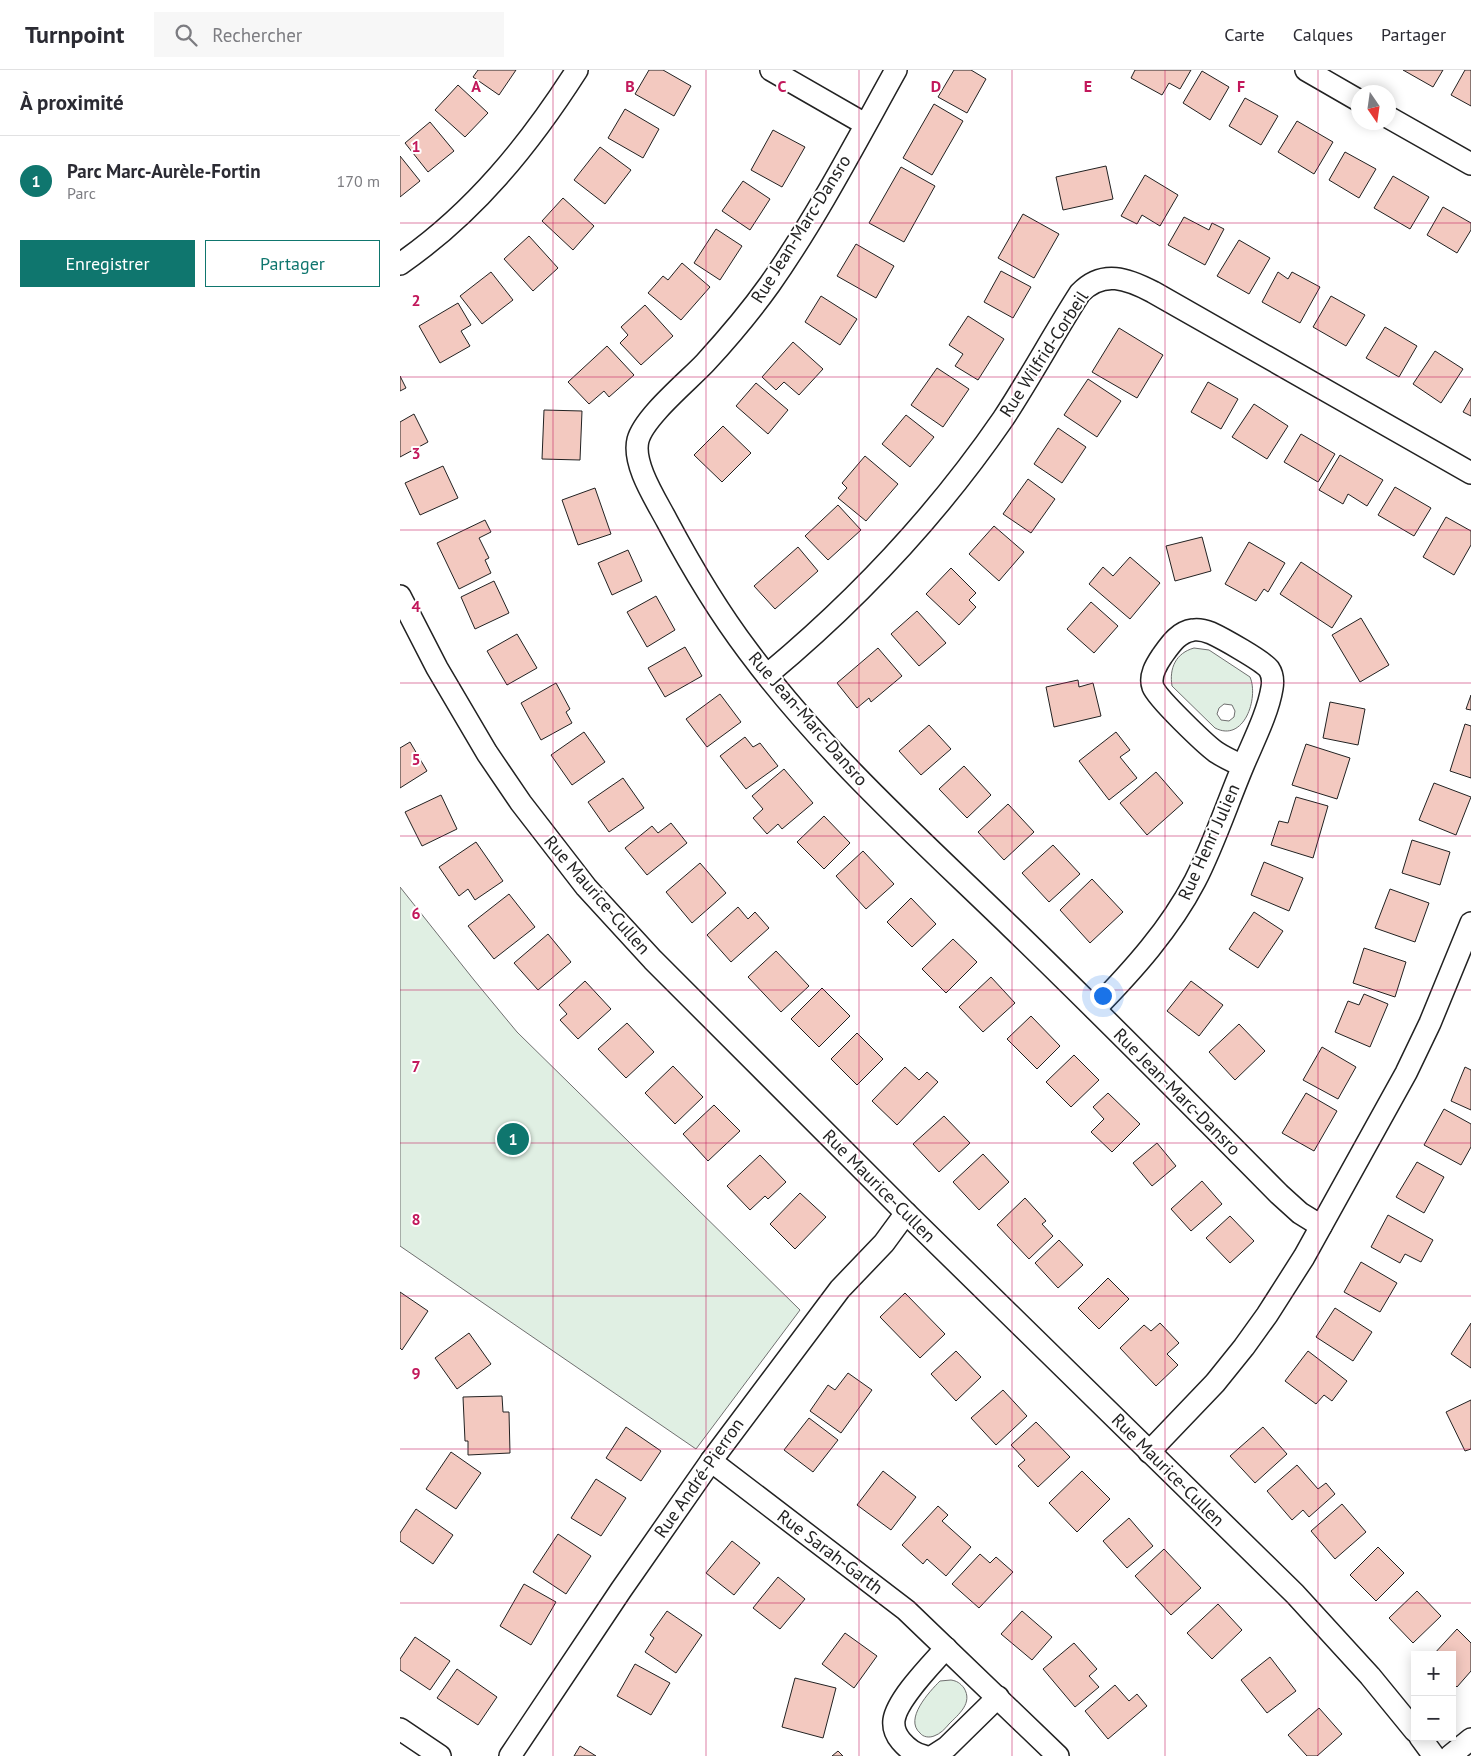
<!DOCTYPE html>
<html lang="fr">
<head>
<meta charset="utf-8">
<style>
  body { margin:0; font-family:"PT Sans",sans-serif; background:#f7f7f7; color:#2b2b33 }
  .controls { position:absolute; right:15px; bottom:15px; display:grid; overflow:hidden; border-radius:0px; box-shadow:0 2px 12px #0003 }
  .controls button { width:45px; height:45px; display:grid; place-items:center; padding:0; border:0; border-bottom:1px solid #e1e1e2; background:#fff; color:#2b2b33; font:25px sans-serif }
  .compass { position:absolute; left:951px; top:15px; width:45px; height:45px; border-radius:50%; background:#fff; box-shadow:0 2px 12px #0003; rotate:167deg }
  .you { position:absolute; left:702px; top:925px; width:18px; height:18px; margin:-12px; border:4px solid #fff; border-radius:50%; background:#1a73e8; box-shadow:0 0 0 8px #1a73e833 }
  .badge { display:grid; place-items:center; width:32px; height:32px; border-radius:50%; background:#0f766e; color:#fff; font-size:16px; font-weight:700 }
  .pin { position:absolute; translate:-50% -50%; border:2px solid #fff; box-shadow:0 1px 5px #0006 }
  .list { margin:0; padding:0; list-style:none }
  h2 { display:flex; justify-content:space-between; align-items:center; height:65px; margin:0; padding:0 20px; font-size:21px }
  h2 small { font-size:16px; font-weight:400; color:#7c7c81 }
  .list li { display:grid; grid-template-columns:32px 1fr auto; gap:15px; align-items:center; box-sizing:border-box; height:90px; padding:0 20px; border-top:1px solid #e1e1e2 }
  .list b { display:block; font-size:19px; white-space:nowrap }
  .list p { margin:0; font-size:16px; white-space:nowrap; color:#7c7c81 }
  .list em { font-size:16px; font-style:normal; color:#7c7c81 }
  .actions { display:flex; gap:10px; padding:15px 20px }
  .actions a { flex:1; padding:11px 0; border:1px solid #0f766e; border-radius:0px; text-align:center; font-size:18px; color:#0f766e }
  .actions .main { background:#0f766e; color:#fff }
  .icon { flex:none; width:28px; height:28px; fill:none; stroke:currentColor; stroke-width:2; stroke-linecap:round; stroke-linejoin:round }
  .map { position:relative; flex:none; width:1071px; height:1686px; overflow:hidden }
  header { display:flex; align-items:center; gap:30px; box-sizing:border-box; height:70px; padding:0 25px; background:#fff; border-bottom:1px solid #e1e1e2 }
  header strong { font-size:24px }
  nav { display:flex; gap:28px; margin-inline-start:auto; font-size:18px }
  .search { width:350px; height:45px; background:#f7f7f7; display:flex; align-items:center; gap:12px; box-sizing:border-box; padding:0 18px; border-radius:0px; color:#7c7c81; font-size:19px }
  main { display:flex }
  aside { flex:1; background:#fff }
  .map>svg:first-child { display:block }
  .green { fill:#e0efe3; stroke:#6f6f6f; fill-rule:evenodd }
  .building { fill:#f3c9c0; stroke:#222 }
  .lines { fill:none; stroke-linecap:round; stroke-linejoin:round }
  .minor-casing { stroke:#222; stroke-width:24 }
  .minor { stroke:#fff; stroke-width:21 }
  .grid { fill:none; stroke:#c2185b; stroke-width:1; stroke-opacity:0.55 }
  .labels { text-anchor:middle; stroke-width:4; stroke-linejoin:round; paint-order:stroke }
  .street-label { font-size:18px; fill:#222; stroke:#fff }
  .grid-label { font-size:16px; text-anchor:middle; font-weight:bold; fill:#c2185b; stroke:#fff; stroke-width:4; stroke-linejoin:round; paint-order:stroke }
</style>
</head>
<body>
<header>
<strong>Turnpoint</strong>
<div class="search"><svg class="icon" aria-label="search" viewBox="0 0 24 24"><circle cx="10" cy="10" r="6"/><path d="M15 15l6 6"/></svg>Rechercher</div>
<nav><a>Carte</a><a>Calques</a><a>Partager</a></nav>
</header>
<main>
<aside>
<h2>À proximité<small></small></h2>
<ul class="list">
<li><span class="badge">1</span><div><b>Parc Marc-Aurèle-Fortin</b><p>Parc</p></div><em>170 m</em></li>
</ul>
<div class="actions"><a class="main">Enregistrer</a><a>Partager</a></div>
</aside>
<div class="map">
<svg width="1071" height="1686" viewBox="0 0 1071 1686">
  <rect width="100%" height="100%" fill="#fff"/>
  <g class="green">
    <path d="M794 578 809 580 850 607C859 628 844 673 815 658L772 616C769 598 776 583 794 578ZM824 634 832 635 835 641 834 647 829 651 821 650 817 644 819 638Z"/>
    <path d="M0 817 74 910 117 962 400 1240 296 1379 0 1176Z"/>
    <path d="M551 1610C557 1611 560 1613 564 1618 573 1633 559 1644 549 1654 545 1659 540 1664 534 1666 529 1668 523 1667 520 1663 504 1649 529 1622 540 1611Z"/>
  </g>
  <g class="building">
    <path d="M78 0H116L99 25 73 7Z"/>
    <path d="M249 0H263L291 16 274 46 235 24Z"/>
    <path d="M554 0H571L586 9 567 43 538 27Z"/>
    <path d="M735 0H791L780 19 769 13 762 25 731 8Z"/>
    <path d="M1003 0H1043L1033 17Z"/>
    <path d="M1065 0H1071V36L1051 25Z"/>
    <path d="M802 1 829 17 810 50 783 33Z"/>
    <path d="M58 15 88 43 65 67 35 40Z"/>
    <path d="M845 28 878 46 861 75 829 56Z"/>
    <path d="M534 34 563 51 532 105 503 88Z"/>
    <path d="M225 39 259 59 243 88 208 68Z"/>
    <path d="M897 51 933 72 914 104 878 82Z"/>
    <path d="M30 52 54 81 28 102 5 73Z"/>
    <path d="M373 60 405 77 382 117 351 100Z"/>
    <path d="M200 77 231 100 205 134 174 110Z"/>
    <path d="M945 82 976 99 959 128 929 110Z"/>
    <path d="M0 86 20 111 0 127Z"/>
    <path d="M706 96 713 129 663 140 656 107Z"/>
    <path d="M501 97 535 116 504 172 469 153Z"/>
    <path d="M745 105 778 125 760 156 742 145 737 154 721 146Z"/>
    <path d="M993 106 1029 127 1010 159 974 138Z"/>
    <path d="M343 111 370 129 350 160 322 141Z"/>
    <path d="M163 128 194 156 173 180 142 151Z"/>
    <path d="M1043 137 1071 153V160L1057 183 1027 165Z"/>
    <path d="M623 144 659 164 634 208 598 188Z"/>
    <path d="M784 147 809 160 812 153 824 159 805 195 768 175Z"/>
    <path d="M316 159 342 176 320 210 294 193Z"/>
    <path d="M129 166 158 198 133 221 104 189Z"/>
    <path d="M839 170 870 188 849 224 817 206Z"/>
    <path d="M456 174 494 196 476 228 437 206Z"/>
    <path d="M282 193 310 217 281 250 248 223 263 206 268 210Z"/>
    <path d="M601 201 631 217 613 248 584 232Z"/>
    <path d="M91 202 113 230 82 254 60 226Z"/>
    <path d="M878 202 888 209 892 202 920 217 900 253 862 232Z"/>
    <path d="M421 226 457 249 440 275 405 252Z"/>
    <path d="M931 226 965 245 946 276 913 257Z"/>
    <path d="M58 233 71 255 61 261 70 276 40 293 19 256Z"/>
    <path d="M245 235 273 266 241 295 220 273 228 265 221 257Z"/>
    <path d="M568 246 604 269 578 310 555 296 563 284 549 275Z"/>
    <path d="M985 257 1017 276 999 307 966 288Z"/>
    <path d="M719 258 763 285 737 328 692 302Z"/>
    <path d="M393 272 423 299 399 325 384 312 376 320 362 307Z"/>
    <path d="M207 276 234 305 209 327 204 321 189 334 168 312Z"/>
    <path d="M1035 281 1063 299 1041 333 1013 314Z"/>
    <path d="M537 298 569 319 543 357 511 335Z"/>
    <path d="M0 306 6 318 0 321Z"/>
    <path d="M688 309 721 331 697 367 664 345Z"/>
    <path d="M808 312 838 329 821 359 791 342Z"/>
    <path d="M356 313 388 340 368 364 336 336Z"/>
    <path d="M1071 328V346L1063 342Z"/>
    <path d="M854 334 888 356 867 389 832 367Z"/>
    <path d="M144 340 182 341 180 390 142 389Z"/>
    <path d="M14 344 28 372 0 387V352Z"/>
    <path d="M506 345 534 367 510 397 482 374Z"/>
    <path d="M323 356 351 383 322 412 294 385Z"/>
    <path d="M658 358 686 377 662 413 634 394Z"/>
    <path d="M901 364 935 384 918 412 884 392Z"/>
    <path d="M940 385 983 410 967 436 948 424 943 434 919 420Z"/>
    <path d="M465 386 498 414 466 451 438 428 447 418 442 413Z"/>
    <path d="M43 396 58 428 20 445 5 413Z"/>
    <path d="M628 409 655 429 631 463 603 444Z"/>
    <path d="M995 417 1031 438 1014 466 978 445Z"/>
    <path d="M195 418 211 464 178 475 162 430Z"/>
    <path d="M438 435 461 460 428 490 405 466Z"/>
    <path d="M1046 447 1071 461V475L1054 505 1023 487Z"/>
    <path d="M85 450 91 462 79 468 89 488 85 490 91 503 59 519 37 473Z"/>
    <path d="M594 456 624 482 599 511 569 484Z"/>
    <path d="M802 467 811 501 775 511 766 476Z"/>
    <path d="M849 472 885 493 868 522 864 519 856 531 825 514Z"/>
    <path d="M398 477 418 501 375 539 354 516Z"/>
    <path d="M228 480 242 511 212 525 198 493Z"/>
    <path d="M730 487 760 513 730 549 689 514 703 497 713 506Z"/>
    <path d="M901 492 952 526 932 558 880 524Z"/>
    <path d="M551 498 576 523 569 530 576 537 559 555 526 524Z"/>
    <path d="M94 511 109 543 75 559 61 527Z"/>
    <path d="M256 526 275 560 247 577 227 542Z"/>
    <path d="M691 532 718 556 694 583 667 559Z"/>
    <path d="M517 541 546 573 519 596 491 564Z"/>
    <path d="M961 548 989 595 960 612 932 565Z"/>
    <path d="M117 564 137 598 107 615 87 581Z"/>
    <path d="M285 577 302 606 265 627 248 598Z"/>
    <path d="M478 578 502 606 471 632 469 628 457 638 437 613Z"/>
    <path d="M678 610 679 617 693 613 701 646 654 657 646 617Z"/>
    <path d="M156 613 170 639 166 642 172 653 141 670 121 633Z"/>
    <path d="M320 624 341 652 307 677 286 649Z"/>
    <path d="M1071 625V640L1066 639Z"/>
    <path d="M930 632 965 639 958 675 923 668Z"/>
    <path d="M1065 654 1071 656V708L1050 701Z"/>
    <path d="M529 655 551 679 521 705 499 681Z"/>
    <path d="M184 662 205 692 172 715 151 685Z"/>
    <path d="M716 662 730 680 720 687 737 708 709 730 679 691Z"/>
    <path d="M345 667 353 677 360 673 378 696 346 719 320 686Z"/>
    <path d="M10 672 27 701 0 718V678Z"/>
    <path d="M906 674 950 688 937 729 892 715Z"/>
    <path d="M564 696 591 725 567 748 539 719Z"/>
    <path d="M384 699 413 733 382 759 378 754 367 764 353 748 363 739 352 726Z"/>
    <path d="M756 702 783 733 747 765 720 733Z"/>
    <path d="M223 708 244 738 209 762 188 732Z"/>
    <path d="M1034 713 1071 727 1056 765 1019 750Z"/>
    <path d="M41 725 57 759 22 776 5 742Z"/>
    <path d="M896 727 928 736 913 788 871 775 879 751 888 753Z"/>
    <path d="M608 734 634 762 604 790 578 762Z"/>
    <path d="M424 746 450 773 424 799 397 772Z"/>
    <path d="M271 753 287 773 247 805 225 778 252 756 258 763Z"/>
    <path d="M1012 770 1050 782 1040 815 1002 803Z"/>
    <path d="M76 772 103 811 75 830 68 819 59 826 39 797Z"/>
    <path d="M653 775 680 804 649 832 622 803Z"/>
    <path d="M463 781 494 814 466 839 436 806Z"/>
    <path d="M864 792 903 808 889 841 851 825Z"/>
    <path d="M300 793 326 823 292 853 266 822Z"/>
    <path d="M692 809 723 842 690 873 660 840Z"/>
    <path d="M990 819 1029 833 1015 872 975 858Z"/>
    <path d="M109 824 135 857 94 889 68 856Z"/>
    <path d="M511 828 536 854 512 877 487 852Z"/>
    <path d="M338 837 348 849 355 842 369 858 331 892 307 865Z"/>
    <path d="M854 842 883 861 858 898 829 879Z"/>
    <path d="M148 864 171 892 138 920 114 893Z"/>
    <path d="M553 869 577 892 546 923 522 899Z"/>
    <path d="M964 878 1006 892 995 927 953 913Z"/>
    <path d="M376 881 409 916 381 942 348 907Z"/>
    <path d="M591 907 615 933 583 962 559 937Z"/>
    <path d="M185 911 211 939 178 969 160 950 167 944 159 935Z"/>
    <path d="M791 911 823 935 799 966 767 941Z"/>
    <path d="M422 918 450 946 419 977 391 949Z"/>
    <path d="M964 924 988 934 970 977 935 962 948 931 959 935Z"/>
    <path d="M631 946 660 976 637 999 607 969Z"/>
    <path d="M227 953 254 982 226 1008 198 979Z"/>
    <path d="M839 954 865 981 835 1010 809 982Z"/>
    <path d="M457 963 483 989 457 1015 431 989Z"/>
    <path d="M922 977 956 997 938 1029 903 1010Z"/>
    <path d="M674 985 699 1010 671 1037 646 1012Z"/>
    <path d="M273 996 303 1027 275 1054 245 1023Z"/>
    <path d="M505 997 519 1010 527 1002 538 1012 497 1055 472 1031Z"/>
    <path d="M1065 997 1071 1000V1040L1051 1031Z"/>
    <path d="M708 1023 740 1054 712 1082 691 1062 704 1049 693 1037Z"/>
    <path d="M906 1023 937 1041 914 1081 882 1063Z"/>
    <path d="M314 1035 340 1061 308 1091 283 1064Z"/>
    <path d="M1044 1039 1071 1054V1077L1061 1095 1024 1075Z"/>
    <path d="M544 1046 570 1073 539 1102 513 1074Z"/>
    <path d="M757 1073 776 1096 752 1116 733 1093Z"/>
    <path d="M583 1084 609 1112 579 1140 553 1112Z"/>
    <path d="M360 1085 386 1112 368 1129 365 1126 350 1140 327 1116Z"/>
    <path d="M1017 1092 1044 1107 1024 1143 996 1127Z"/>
    <path d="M802 1111 822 1134 791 1161 771 1139Z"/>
    <path d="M400 1123 426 1147 395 1179 370 1154Z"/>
    <path d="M625 1128 646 1151 642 1154 653 1166 629 1189 597 1155Z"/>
    <path d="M988 1145 1033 1170 1021 1192 1005 1184 1000 1193 971 1177Z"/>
    <path d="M830 1146 854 1171 830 1193 806 1168Z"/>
    <path d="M659 1170 683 1195 658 1218 635 1193Z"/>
    <path d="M961 1192 997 1213 980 1242 944 1222Z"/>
    <path d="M708 1208 729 1229 699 1259 678 1238Z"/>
    <path d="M0 1222 28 1241 2 1280 0 1278Z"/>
    <path d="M505 1223 545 1264 520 1288 480 1247Z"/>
    <path d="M935 1238 972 1262 953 1291 916 1267Z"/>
    <path d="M760 1253 779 1273 767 1284 778 1295 756 1316 720 1278 744 1255 751 1261Z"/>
    <path d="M1071 1253V1298L1051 1284Z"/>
    <path d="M69 1263 91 1294 57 1319 35 1288Z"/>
    <path d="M556 1281 581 1307 556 1331 531 1304Z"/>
    <path d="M908 1281 947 1311 932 1331 924 1325 916 1334 885 1311Z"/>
    <path d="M448 1303 472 1320 441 1363 410 1341 428 1315 435 1320Z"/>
    <path d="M603 1320 627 1346 596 1375 571 1348Z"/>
    <path d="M102 1326 103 1342H109L110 1383 68 1385V1371H65L63 1327Z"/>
    <path d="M1071 1330V1379L1065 1381 1046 1342Z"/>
    <path d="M409 1348 438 1370 413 1402 384 1380Z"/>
    <path d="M636 1352 670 1387 638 1417 618 1396 625 1390 611 1375Z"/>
    <path d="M226 1357 261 1381 241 1411 206 1388Z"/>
    <path d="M863 1357 887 1384 855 1413 830 1386Z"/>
    <path d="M51 1382 81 1403 56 1439 26 1419Z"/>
    <path d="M897 1395 918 1419 926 1413 935 1424 909 1447 903 1440 892 1450 867 1421Z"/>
    <path d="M483 1401 516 1427 491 1460 457 1435Z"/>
    <path d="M682 1401 710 1429 677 1462 649 1433Z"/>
    <path d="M196 1409 226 1428 201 1466 171 1448Z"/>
    <path d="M942 1434 966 1462 935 1489 911 1461Z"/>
    <path d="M538 1436 548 1445 542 1451 571 1477 546 1506 527 1489 523 1494 502 1475Z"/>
    <path d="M16 1439 53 1465 33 1494 0 1471V1463Z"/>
    <path d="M729 1448 753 1476 727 1498 703 1471Z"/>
    <path d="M158 1464 191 1486 166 1524 133 1502Z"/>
    <path d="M332 1471 360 1493 334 1525 306 1503Z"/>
    <path d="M978 1477 1004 1503 976 1531 950 1505Z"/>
    <path d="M764 1479 801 1518 771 1545 735 1506Z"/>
    <path d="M580 1484 590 1493 596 1487 613 1502 579 1538 552 1514Z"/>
    <path d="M378 1507 405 1529 380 1559 353 1538Z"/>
    <path d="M124 1514 156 1532 131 1575 100 1556Z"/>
    <path d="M1017 1521 1041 1546 1013 1573 989 1548Z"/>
    <path d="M818 1534 842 1560 812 1589 787 1563Z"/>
    <path d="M267 1541 302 1565 276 1603 245 1582 254 1568 250 1565Z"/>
    <path d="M622 1541 652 1567 632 1590 601 1564Z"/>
    <path d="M1057 1559 1071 1573V1601L1057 1617 1052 1612V1585H1033Z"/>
    <path d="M445 1563 477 1586 454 1618 422 1594Z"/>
    <path d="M15 1567 50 1591 30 1620 0 1600V1589Z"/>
    <path d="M674 1573 697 1599 689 1606 699 1617 675 1637 643 1599Z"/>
    <path d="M870 1587 896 1621 867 1643 841 1610Z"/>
    <path d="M235 1594 270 1613 251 1645 217 1626Z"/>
    <path d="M57 1599 97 1627 78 1655 37 1628Z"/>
    <path d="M395 1608 436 1618 423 1668 382 1657Z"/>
    <path d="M715 1615 729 1631 737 1624 747 1636 708 1669 685 1641Z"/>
    <path d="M919 1638 942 1664 917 1686H907L888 1665Z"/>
    <path d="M180 1676 196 1686H174Z"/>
    <path d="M438 1681 443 1686H432Z"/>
  </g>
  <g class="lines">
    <defs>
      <g id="minor">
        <path d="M371 0 465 54"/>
        <path d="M496 0C456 72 417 147 370 214 350 242 328 268 305 293 288 311 244 347 238 370 232 394 256 430 267 451 291 496 317 540 348 581 424 683 519 768 610 856 701 944 790 1034 879 1124L900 1143 921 1156"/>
        <path d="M906 0 958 30"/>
        <path d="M988 47 1071 94"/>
        <path d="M0 194C74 143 129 75 177 0"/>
        <path d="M0 526 37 598 87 683 121 733 186 817 253 890 506 1143 895 1524 970 1606 1015 1661"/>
        <path d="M367 605C456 531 537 445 603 349 630 308 653 265 680 223 703 199 728 209 753 222L1071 403"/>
        <path d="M695 939C733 900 770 859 795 811 814 774 827 734 843 696 853 672 868 643 872 618 873 612 873 605 869 599 863 591 822 568 811 563 806 561 799 559 793 560 778 562 770 575 762 586 756 595 749 606 753 617 757 628 805 674 816 682 825 688 834 692 843 696"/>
        <path d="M749 1382 815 1313 844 1277 867 1245 904 1187 1006 1003 1030 953 1071 853"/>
        <path d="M311 1391 506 1540 658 1686"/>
        <path d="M0 1659 40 1686"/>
        <path d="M1020 1667 1034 1686"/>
        <path d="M110 1686 221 1520 311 1391 440 1219 484 1173 506 1143"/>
        <path d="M524 1686C515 1684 507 1678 501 1671 496 1665 493 1658 494 1650 497 1629 532 1594 546 1578"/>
        <path d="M533 1686 547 1677 598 1627"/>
        <path d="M1050 1686 1071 1669"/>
      </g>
    </defs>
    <use href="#minor" class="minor-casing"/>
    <use href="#minor" class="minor"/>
  </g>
  <path class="grid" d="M153 0V1686M306 0V1686M459 0V1686M612 0V1686M765 0V1686M918 0V1686M0 153H1071M0 307H1071M0 460H1071M0 613H1071M0 766H1071M0 920H1071M0 1073H1071M0 1226H1071M0 1379H1071M0 1533H1071"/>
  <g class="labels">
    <g class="street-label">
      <text transform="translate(401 159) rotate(-58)" y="6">Rue Jean-Marc-Dansro</text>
      <text transform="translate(644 284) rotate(-57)" y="6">Rue Wilfrid-Corbeil</text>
      <text transform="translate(408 649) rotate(49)" y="6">Rue Jean-Marc-Dansro</text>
      <text transform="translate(809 772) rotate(-66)" y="6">Rue Henri Julien</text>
      <text transform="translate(197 825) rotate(49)" y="6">Rue Maurice-Cullen</text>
      <text transform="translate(777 1022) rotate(45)" y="6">Rue Jean-Marc-Dansro</text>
      <text transform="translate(479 1116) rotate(45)" y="6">Rue Maurice-Cullen</text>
      <text transform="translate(768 1400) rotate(45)" y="6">Rue Maurice-Cullen</text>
      <text transform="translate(299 1408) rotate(-55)" y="6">Rue André-Pierron</text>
      <text transform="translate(430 1482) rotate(37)" y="6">Rue Sarah-Garth</text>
    </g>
  </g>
  <g class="grid-label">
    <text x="76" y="22">A</text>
    <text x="230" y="22">B</text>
    <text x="382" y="22">C</text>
    <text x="536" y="22">D</text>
    <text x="688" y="22">E</text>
    <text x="841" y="22">F</text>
    <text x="16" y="82">1</text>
    <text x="16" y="236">2</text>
    <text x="16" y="389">3</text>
    <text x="16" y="542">4</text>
    <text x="16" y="695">5</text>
    <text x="16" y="849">6</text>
    <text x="16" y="1002">7</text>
    <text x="16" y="1155">8</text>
    <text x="16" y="1309">9</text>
  </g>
</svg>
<div class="controls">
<button>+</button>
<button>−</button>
</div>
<svg class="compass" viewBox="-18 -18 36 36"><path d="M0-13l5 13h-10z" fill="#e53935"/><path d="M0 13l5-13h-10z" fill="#7c7c81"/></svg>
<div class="you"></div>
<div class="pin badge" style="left:113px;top:1069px">1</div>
</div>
</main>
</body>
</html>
